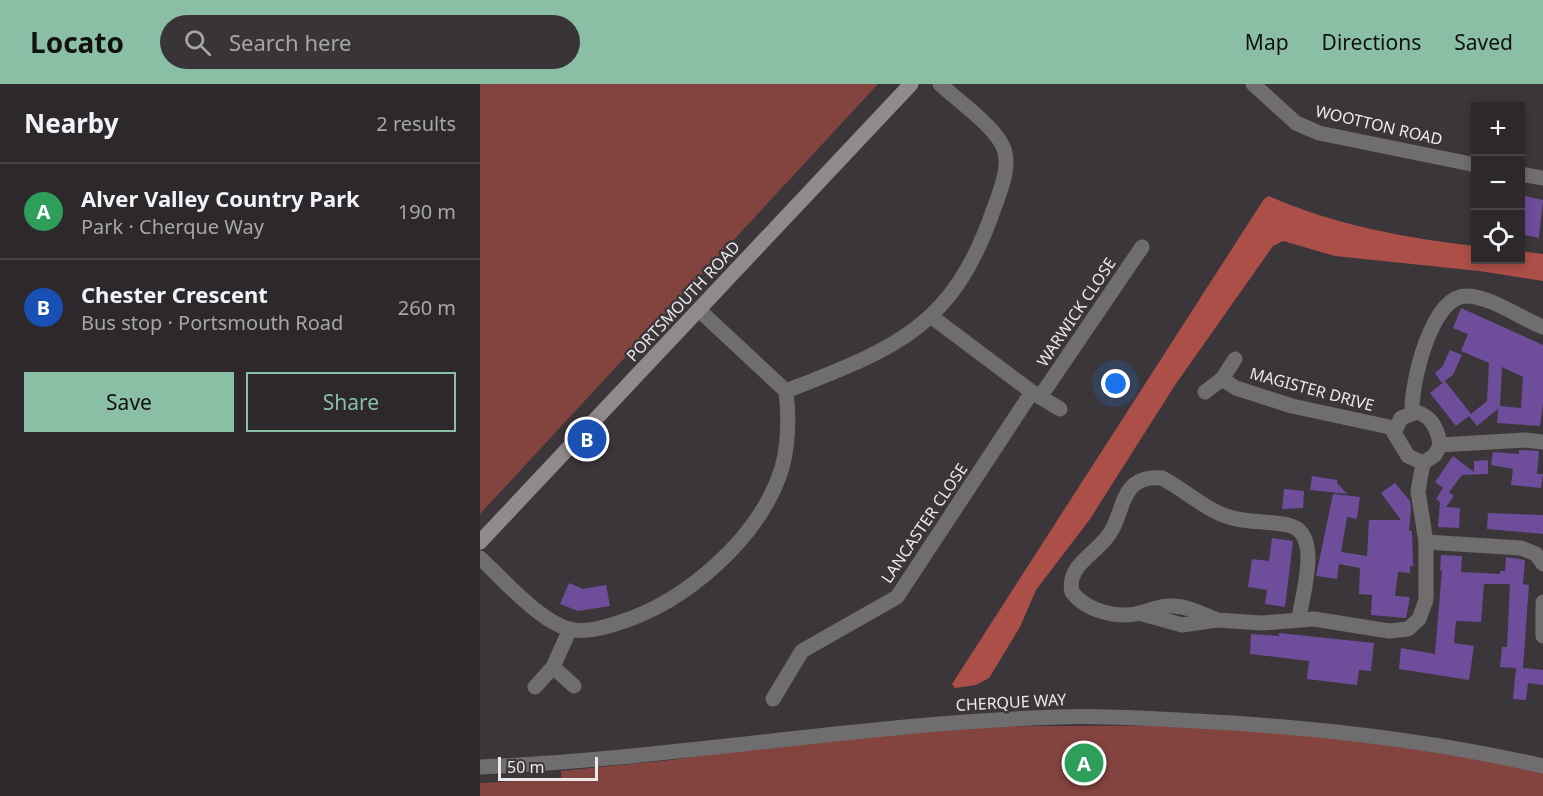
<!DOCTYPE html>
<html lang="en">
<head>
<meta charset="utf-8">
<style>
  body { margin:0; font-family:"Noto Sans",sans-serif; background:#383438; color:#f1f3f6 }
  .controls { position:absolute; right:18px; top:18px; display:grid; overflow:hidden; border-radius:0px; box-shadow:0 3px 9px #0003 }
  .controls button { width:54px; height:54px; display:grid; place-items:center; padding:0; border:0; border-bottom:2px solid #484448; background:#2c282c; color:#f1f3f6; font:30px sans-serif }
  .scale { position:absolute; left:18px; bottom:15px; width:100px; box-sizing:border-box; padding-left:6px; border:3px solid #ece9ec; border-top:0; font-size:16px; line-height:21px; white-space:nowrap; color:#ece9ec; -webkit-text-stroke:4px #3b363a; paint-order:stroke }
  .you { position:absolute; left:636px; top:300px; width:21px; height:21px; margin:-15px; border:4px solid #fff; border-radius:50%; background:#1a73e8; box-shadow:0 0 0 9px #1a73e833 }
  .badge { display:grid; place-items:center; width:39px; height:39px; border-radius:50%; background:#8abfa5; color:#fff; font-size:20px; font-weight:700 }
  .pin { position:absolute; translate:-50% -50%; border:3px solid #fff; box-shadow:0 2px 6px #0006 }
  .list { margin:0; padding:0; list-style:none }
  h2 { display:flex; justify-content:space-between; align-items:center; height:78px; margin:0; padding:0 24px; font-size:26px }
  h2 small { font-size:20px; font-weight:400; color:#a6a6a9 }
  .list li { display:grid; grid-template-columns:39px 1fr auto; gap:18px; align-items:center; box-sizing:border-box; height:96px; padding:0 24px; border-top:2px solid #484448 }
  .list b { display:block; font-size:22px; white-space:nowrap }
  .list p { margin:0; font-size:20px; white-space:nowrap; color:#a6a6a9 }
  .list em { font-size:20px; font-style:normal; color:#a6a6a9 }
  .actions { display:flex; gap:12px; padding:18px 24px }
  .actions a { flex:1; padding:14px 0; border:2px solid #8abfa5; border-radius:0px; text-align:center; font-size:21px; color:#8abfa5 }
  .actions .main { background:#8abfa5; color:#111 }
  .icon { flex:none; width:33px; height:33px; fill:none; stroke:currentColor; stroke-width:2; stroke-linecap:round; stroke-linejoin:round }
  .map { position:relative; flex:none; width:1063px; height:712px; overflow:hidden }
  header { display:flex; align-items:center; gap:36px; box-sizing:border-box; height:84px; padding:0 30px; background:#8abfa5; color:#111 }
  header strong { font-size:28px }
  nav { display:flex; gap:33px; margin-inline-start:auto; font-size:21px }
  .search { width:420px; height:54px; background:#383438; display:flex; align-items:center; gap:15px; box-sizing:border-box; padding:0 21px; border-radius:33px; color:#a6a6a9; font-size:22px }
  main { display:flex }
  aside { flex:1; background:#2c282c }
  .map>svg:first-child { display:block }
  .green { fill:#83443f }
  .forest { fill:#ad4f49 }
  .building { fill:#6e4d9b; fill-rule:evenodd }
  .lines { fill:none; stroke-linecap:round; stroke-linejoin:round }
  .minor { stroke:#706d6e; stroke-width:15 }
  .tertiary { stroke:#706d6e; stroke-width:15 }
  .secondary { stroke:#908a8b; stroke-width:15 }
  .labels { text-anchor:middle; stroke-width:5; stroke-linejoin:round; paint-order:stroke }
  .street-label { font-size:16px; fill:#ece9ec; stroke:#3b363a }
</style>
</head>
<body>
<header>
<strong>Locato</strong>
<div class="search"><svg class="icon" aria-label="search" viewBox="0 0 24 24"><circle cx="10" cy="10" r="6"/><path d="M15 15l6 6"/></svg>Search here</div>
<nav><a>Map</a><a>Directions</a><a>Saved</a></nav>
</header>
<main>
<aside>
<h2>Nearby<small>2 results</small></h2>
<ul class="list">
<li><span class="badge" style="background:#2e9e5b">A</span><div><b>Alver Valley Country Park</b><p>Park · Cherque Way</p></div><em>190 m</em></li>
<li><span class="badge" style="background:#1a4fb4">B</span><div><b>Chester Crescent</b><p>Bus stop · Portsmouth Road</p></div><em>260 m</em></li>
</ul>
<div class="actions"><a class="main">Save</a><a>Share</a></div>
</aside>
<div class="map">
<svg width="1063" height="712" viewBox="0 0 1063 712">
  <rect width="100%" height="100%" fill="#3b363a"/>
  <g class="green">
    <path d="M0 0H398L0 430Z"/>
    <path d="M788 641 1063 682V712H0V699L81 695V687L191 676 411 643Z"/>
  </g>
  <path class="forest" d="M789 112C854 141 926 154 995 162L996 176H1040L1041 167 1063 170V197L999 187 855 172 803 157 793 162 695 301 610 435 556 506 540 543 509 594 496 601 475 604 472 600 784 115Z"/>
  <g class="building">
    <path d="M1041 111 1063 116 1059 154 1041 150Z"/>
    <path d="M981 224 1063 261V320L1060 342 1017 339 1018 325 997 342 989 332 976 342 950 309 965 297 991 330 1007 317 1009 279 981 267 988 250 973 244ZM1022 283 1043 293 1041 324 1020 322Z"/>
    <path d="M970 266 982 271 973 291 962 299 955 289 962 283Z"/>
    <path d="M1039 366 1059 367 1057 390H1063L1061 404 1031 401 1033 385 1011 381 1013 368 1039 370Z"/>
    <path d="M973 372 994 388V377L1008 376V390L982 391 969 408 974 412 966 423 980 424 979 444 958 443 960 418 956 415 963 404 955 398Z"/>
    <path d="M832 392 857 396V399L867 410 830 406Z"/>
    <path d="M915 399 930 417 931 425 929 447H932L933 482H930V489L918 488 915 512 930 513 926 534 891 531 892 511 879 510 880 484 859 480 857 495 836 492 853 410 880 413 877 435 867 433 861 468 887 472 889 436H921L901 409Z"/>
    <path d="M804 405 824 407 823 424 802 425Z"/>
    <path d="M1008 429 1063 431V450L1007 445Z"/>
    <path d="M792 454 813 457 805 523 785 520 787 506 768 503 772 475 789 477Z"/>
    <path d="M961 471 982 472 981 488 1020 490V487H1025L1026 473 1045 476 1043 500 1049 501 1043 584 1063 586V601L1048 599 1046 616 1033 615 1036 584 1020 583 1022 563H1027L1030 500H1004L1001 538 976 537 974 559 994 562 989 596 919 585 921 564 955 570 962 486H960Z"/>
    <path d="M89 499 103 505 126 501 130 522 98 527 80 520Z"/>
    <path d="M799 549 894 559 891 587 879 586 877 601 827 595 829 577 770 570 771 550 799 552Z"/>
  </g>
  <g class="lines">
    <g class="minor">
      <path d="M773 0 816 39 839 49 996 81"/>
      <path d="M1040 90 1063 94"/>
      <path d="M219 226 306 307C413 265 472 245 513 127 519 110 531 83 524 65 517 44 477 16 460 0"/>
      <path d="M452 233 552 308 580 325"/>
      <path d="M742 295 756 304 812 322 914 344"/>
      <path d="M725 308 742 295 755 275"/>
      <path d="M560 313 662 163"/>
      <path d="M932 328C931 300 951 211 987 212 1012 213 1040 234 1063 243"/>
      <path d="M937 328C952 333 958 345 960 361L955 371 943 379 928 372 914 349 921 334Z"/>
      <path d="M960 361 1045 356 1063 358"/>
      <path d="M946 458 1041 464 1056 470 1063 480"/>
      <path d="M0 474C23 495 59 537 89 545 105 549 122 544 138 539 206 518 280 454 302 384 309 358 309 333 306 307"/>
      <path d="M1063 518V552"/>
      <path d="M659 529 702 541 737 536 782 539 834 535 909 547 928 545 939 535 946 516V458L938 407 943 379"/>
      <path d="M737 536C722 530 708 522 692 522 680 521 672 526 660 529 638 535 606 527 592 508 586 481 617 470 630 449 640 435 641 411 655 400 663 394 673 393 682 394 705 406 724 425 749 433 768 439 789 437 808 441 843 448 822 510 819 535"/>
      <path d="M73 583 94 602"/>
      <path d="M55 603 73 583 90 545"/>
      <path d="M293 615 322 567 417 513 552 308"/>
    </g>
    <path class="tertiary" d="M0 683C193 675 384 639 578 633 624 631 671 635 717 637 834 643 949 656 1063 682"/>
    <path class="secondary" d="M0 458 431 0"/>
  </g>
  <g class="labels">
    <g class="street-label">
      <text transform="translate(899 41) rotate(13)" y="6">WOOTTON ROAD</text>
      <text transform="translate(203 217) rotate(-47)" y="6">PORTSMOUTH ROAD</text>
      <text transform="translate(596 228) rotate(-56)" y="6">WARWICK CLOSE</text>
      <text transform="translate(832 305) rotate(15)" y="6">MAGISTER DRIVE</text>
      <text transform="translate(444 439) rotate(-56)" y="6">LANCASTER CLOSE</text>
      <text transform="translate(531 618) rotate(-3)" y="6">CHERQUE WAY</text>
    </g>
  </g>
</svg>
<div class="controls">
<button>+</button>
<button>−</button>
<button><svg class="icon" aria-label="locate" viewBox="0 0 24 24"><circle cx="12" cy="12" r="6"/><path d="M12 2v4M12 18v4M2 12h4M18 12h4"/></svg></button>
</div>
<div class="scale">50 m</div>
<div class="you"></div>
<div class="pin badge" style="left:604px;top:679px;background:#2e9e5b">A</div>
<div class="pin badge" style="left:107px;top:355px;background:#1a4fb4">B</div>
</div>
</main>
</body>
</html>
